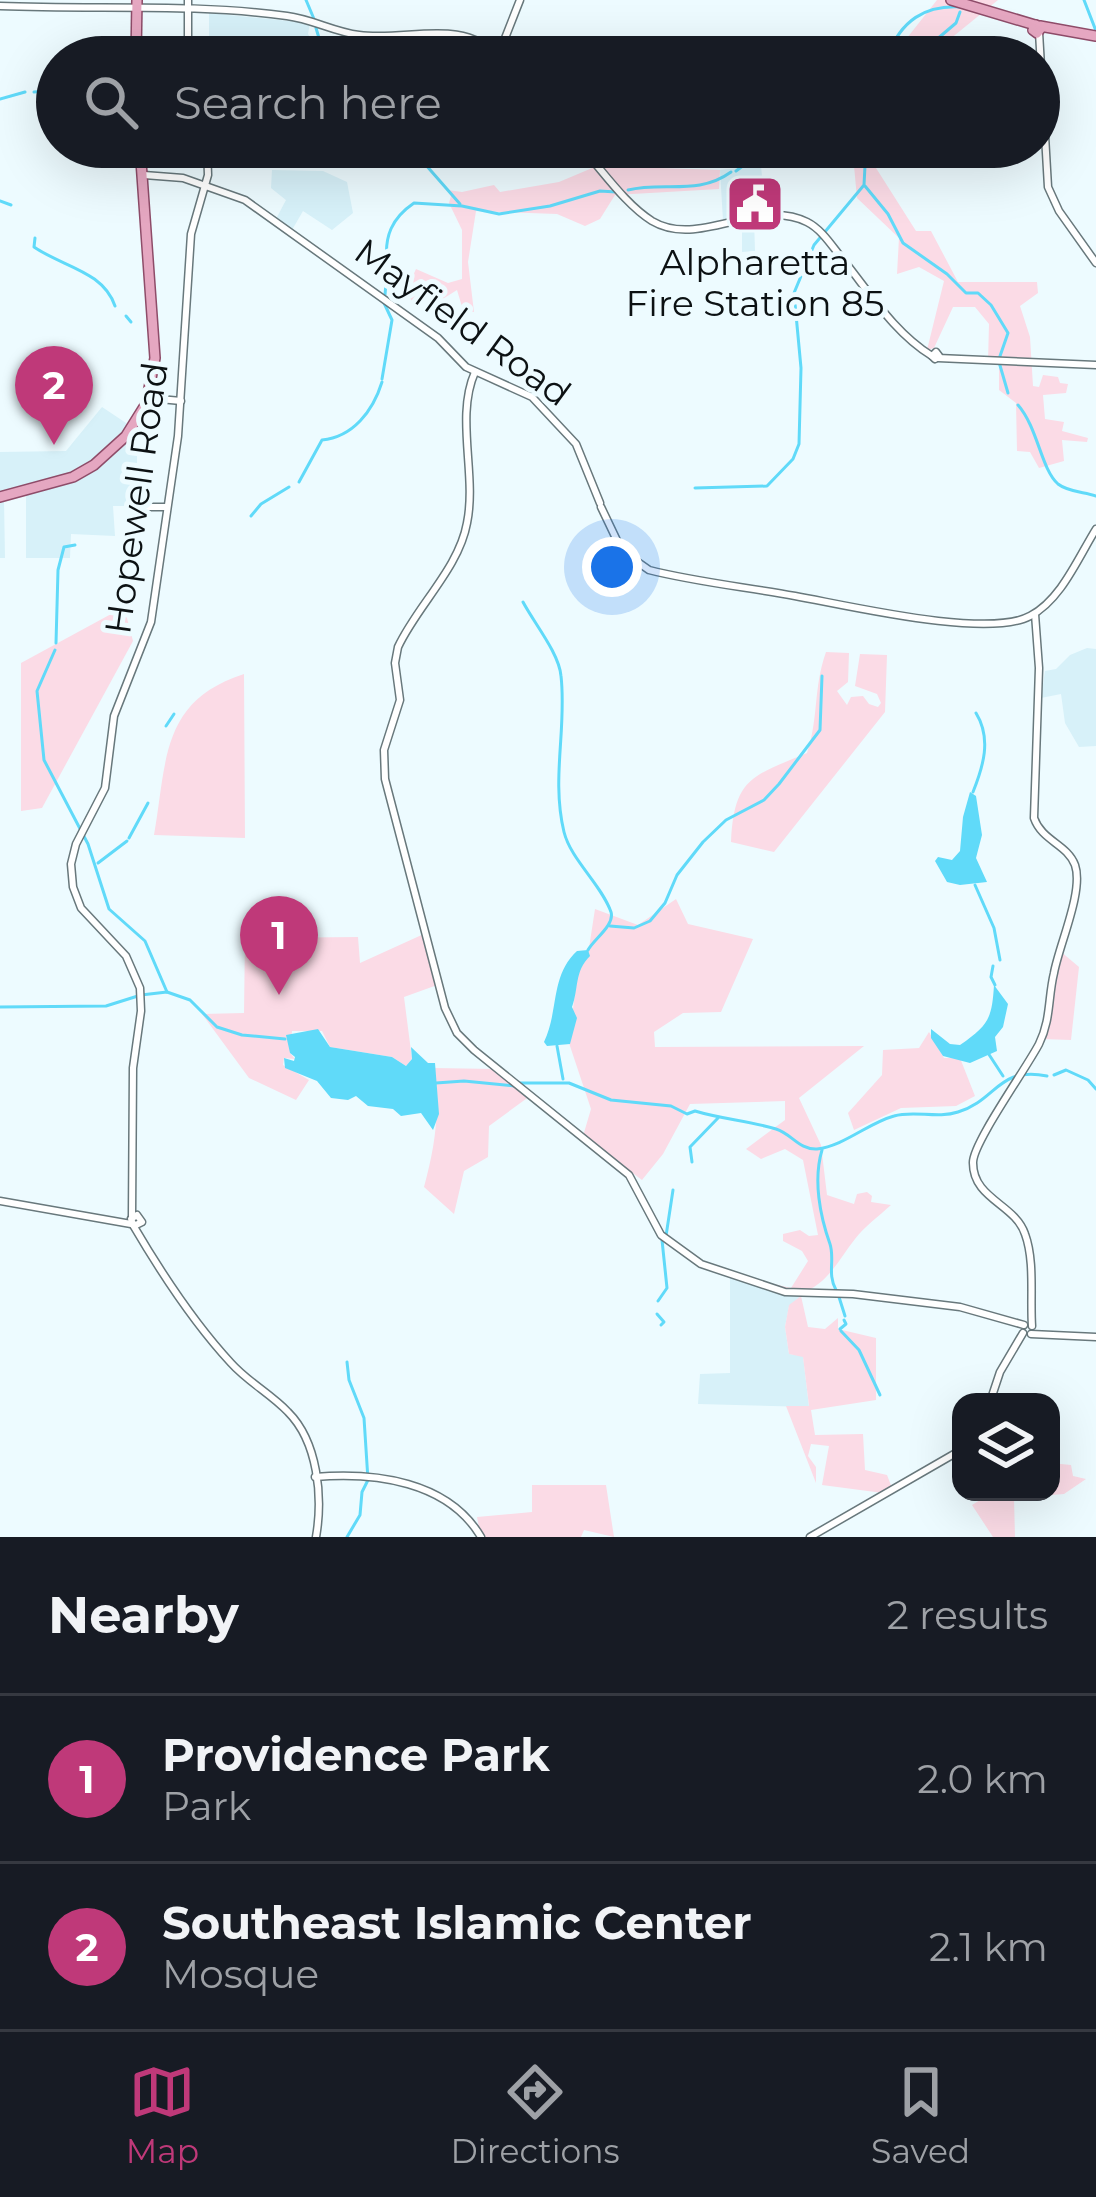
<!DOCTYPE html>
<html lang="en">
<head>
<meta charset="utf-8">
<style>
  body { margin:0; font-family:Montserrat,sans-serif; background:#20242c; color:#f1f3f6 }
  .controls { position:absolute; right:36px; bottom:36px; display:grid; overflow:hidden; border-radius:24px; box-shadow:0 12px 48px #0002 }
  .controls button { width:108px; height:108px; display:grid; place-items:center; padding:0; border:0; border-bottom:3px solid #363941; background:#171b24; color:#f1f3f6; font:60px sans-serif }
  .you { position:absolute; left:612px; top:567px; width:42px; height:42px; margin:-30px; border:9px solid #fff; border-radius:50%; background:#1a73e8; box-shadow:0 0 0 18px #1a73e833 }
  .badge { display:grid; place-items:center; width:78px; height:78px; border-radius:50%; background:#bf3979; color:#fff; font-size:39px; font-weight:700 }
  .pin { position:absolute; translate:-50% -99px; filter:drop-shadow(0 3px 6px #0008) }
  .pin::after { content:''; position:absolute; top:63px; width:42px; height:36px; background:inherit; clip-path:polygon(0 0,100% 0,50% 100%) }
  .list { margin:0; padding:0; list-style:none }
  h2 { display:flex; justify-content:space-between; align-items:center; height:156px; margin:0; padding:0 48px; font-size:51px }
  h2 small { font-size:39px; font-weight:400; color:#9ea1a6 }
  .list li { display:grid; grid-template-columns:78px 1fr auto; gap:36px; align-items:center; box-sizing:border-box; height:168px; padding:0 48px; border-top:3px solid #363941 }
  .list b { display:block; font-size:45px; white-space:nowrap }
  .list p { margin:0; font-size:39px; white-space:nowrap; color:#9ea1a6 }
  .list em { font-size:39px; font-style:normal; color:#9ea1a6 }
  .icon { flex:none; width:66px; height:66px; fill:none; stroke:currentColor; stroke-width:2; stroke-linecap:round; stroke-linejoin:round }
  .map { position:relative; flex:none; width:1096px; height:1537px; overflow:hidden }
  .search { position:absolute; background:#171b24; box-shadow:0 12px 48px #0002; left:36px; right:36px; top:36px; height:132px; display:flex; align-items:center; gap:30px; box-sizing:border-box; padding:0 42px; border-radius:66px; color:#9ea1a6; font-size:45px }
  .sheet { height:492px; background:#171b24 }
  nav { display:flex; justify-content:space-around; align-items:center; box-sizing:border-box; height:168px; border-top:3px solid #363941; background:#171b24; font-size:33px; color:#9ea1a6 }
  nav a { display:grid; justify-items:center; gap:6px }
  nav .on { color:#bf3979 }
  .map>svg:first-child { display:block }
  .built { fill:#d7f1f9 }
  .green { fill:#fbdbe6 }
  .water { fill:#60daf9 }
  .lines { fill:none; stroke-linecap:round; stroke-linejoin:round }
  .stream { stroke:#60daf9; stroke-width:3 }
  .minor-casing { stroke:#68787c; stroke-width:9 }
  .major-casing { stroke:#8e4c69; stroke-width:12 }
  .minor { stroke:#fff; stroke-width:6 }
  .major { stroke:#e5a7c1; stroke-width:9 }
  .labels { text-anchor:middle; stroke-width:10; stroke-linejoin:round; paint-order:stroke }
  .poi-label { font-size:36px; fill:#0c1113; stroke:#edfbff }
  .street-label { font-size:36px; fill:#0c1113; stroke:#edfbff }
</style>
</head>
<body>
<div class="map">
<svg width="1096" height="1537" viewBox="0 0 1096 1537">
  <rect width="100%" height="100%" fill="#edfbff"/>
  <g class="built">
    <path d="M209 13 310 23 308 34 322 56 219 57 209 39Z"/>
    <path d="M761 166 766 217 754 219 755 251 742 252V223L723 221 720 170Z"/>
    <path d="M272 170 323 171 347 182 353 213 332 230 303 211 292 230 276 219 286 200 271 188Z"/>
    <path d="M102 407 132 427 137 421V506H113L115 536 71 534 70 558H26V494L4 499 5 558H0V452L66 451Z"/>
    <path d="M1087 648 1096 649V746L1079 747 1065 723 1061 694 1041 698 1045 671 1056 669 1070 655Z"/>
    <path d="M730 1274 800 1293 801 1296 789 1306 785 1327 789 1354 803 1356 809 1407 698 1404 700 1374 730 1373Z"/>
  </g>
  <g class="green">
    <path d="M937 0H998L928 57H892Z"/>
    <path d="M828 147H876V168L916 231H931L958 282H1037L1038 293 1020 306 1030 337 1033 386 1039 387 1043 375 1058 377 1060 383 1068 384 1066 393 1043 395 1045 419 1064 422 1062 431 1088 438 1087 442 1062 440 1064 461 1039 468 1030 452 1017 451 1016 403 999 390V363L988 362 989 324 975 307H953L934 348 927 350 944 281 919 267 897 274 899 238 857 198 853 155Z"/>
    <path d="M597 166 720 170 719 189 615 195 600 219 585 226 557 214 476 211 468 262 474 312 463 310 457 290 430 307 426 316 405 293 416 269 448 283 462 279V230L449 203 451 196 447 190 462 192 494 185 500 192 559 182Z"/>
    <path d="M124 607 133 641 42 808 21 811V663Z"/>
    <path d="M826 652 849 653 848 682 837 691 847 705 851 697 863 696 869 704 878 707 881 703 877 694 855 686 860 654 887 655 885 712 774 852 731 842C734 777 753 776 807 753 819 717 813 689 826 652Z"/>
    <path d="M244 674 245 838 154 835C167 762 160 701 244 674Z"/>
    <path d="M676 899 688 924 753 939 721 1012 683 1013 654 1032 655 1047 864 1046 799 1098 821 1145 827 1195 854 1204 857 1194 867 1192 872 1196 871 1202 891 1205C879 1216 865 1226 855 1239 839 1259 827 1286 800 1293L730 1274 791 1288 808 1261 802 1251 783 1241V1234L800 1230 809 1236 818 1235 803 1160 785 1149 761 1159 746 1149 785 1120V1101L690 1104 663 1154 642 1180 583 1136 591 1109 569 1043 579 958 589 948 595 909 638 925Z"/>
    <path d="M426 933 440 984 404 997 412 1059 406 1066 392 1057 330 1047 322 1031H292L290 1053 295 1059 284 1058 283 1065 309 1080 296 1100 249 1078 202 1014 244 1013 245 938 358 937 360 963Z"/>
    <path d="M1060 951 1079 967 1071 1040 1042 1039Z"/>
    <path d="M929 1032 944 1058H960L975 1096 956 1106 901 1108 854 1130 848 1113 882 1075 883 1050 919 1048Z"/>
    <path d="M433 1068 496 1069 530 1096 489 1126 488 1157 464 1171 454 1214 424 1187C435 1146 441 1110 433 1068Z"/>
    <path d="M801 1296 808 1327 825 1329 838 1318V1329L876 1338V1400L811 1410 815 1435 863 1434 865 1470 887 1475 892 1488 883 1493 822 1485 829 1446 811 1444 808 1456 816 1467V1483L786 1406H809L803 1357 789 1354 785 1327 789 1305Z"/>
    <path d="M1051 1463 1071 1465 1073 1476 1086 1479 1064 1494 1014 1498 1015 1537H993L972 1505 993 1492H1051Z"/>
    <path d="M532 1485H606L614 1537 584 1530 581 1537H481L477 1517 532 1512Z"/>
  </g>
  <g class="water">
    <path d="M970 792 976 796 982 835 976 858 987 882 960 885 947 882 935 861 938 857 952 860 960 851 963 817Z"/>
    <path d="M588 950 590 956C574 972 579 988 572 1007L577 1018 570 1044 547 1046 544 1042C559 1011 550 976 577 951Z"/>
    <path d="M994 985 1008 1004 1003 1027 995 1037 997 1051 970 1063 943 1056 931 1038V1029L950 1044 960 1045C989 1025 992 1018 994 985Z"/>
    <path d="M318 1029 330 1047 392 1057 406 1066 412 1059 411 1047 428 1063H435L439 1114 433 1130 421 1113 401 1116 393 1109 368 1106 356 1096 348 1100 331 1098 317 1081 285 1068 284 1058 294 1061 295 1057 290 1053 286 1035Z"/>
  </g>
  <g class="lines">
    <g class="stream">
      <path d="M306 0 314 19"/>
      <path d="M1084 0 1096 31"/>
      <path d="M316 28 319 38 336 57"/>
      <path d="M887 57C901 20 925 5 961 7"/>
      <path d="M916 57 956 23 960 12"/>
      <path d="M34 92 57 90"/>
      <path d="M0 99 25 92"/>
      <path d="M408 147 414 153"/>
      <path d="M418 156 460 204"/>
      <path d="M736 171 768 147"/>
      <path d="M865 186 888 214 903 243 947 274 966 293H978L991 305 1008 333 999 359"/>
      <path d="M628 190C663 181 698 196 731 172"/>
      <path d="M0 201 11 205"/>
      <path d="M35 238 34 247C63 267 103 271 115 306"/>
      <path d="M387 263C384 236 392 218 414 203L462 206 499 214 550 206 600 191 616 192"/>
      <path d="M385 295 387 270"/>
      <path d="M126 316 131 322"/>
      <path d="M999 362 1008 393"/>
      <path d="M382 379 392 320 384 303"/>
      <path d="M1018 405C1038 428 1041 469 1058 484 1068 492 1084 492 1096 496"/>
      <path d="M299 482 322 440C353 437 373 411 382 382"/>
      <path d="M695 488 767 486 793 459 799 444 801 368 794 293 814 245 864 185 866 147"/>
      <path d="M251 516 261 504 289 487"/>
      <path d="M523 602C534 623 559 653 561 676 567 728 551 778 564 832 571 860 601 884 611 912 615 925 594 939 588 950"/>
      <path d="M56 643 58 570 64 547 75 545"/>
      <path d="M55 650 37 691 44 760 88 844 109 909 145 941 167 992"/>
      <path d="M166 726 174 714"/>
      <path d="M973 792C983 767 992 739 976 713"/>
      <path d="M129 838 148 803"/>
      <path d="M98 863 127 841"/>
      <path d="M975 885 994 928 1000 960"/>
      <path d="M610 926 634 928 650 921 665 903 677 875 703 842 726 820 764 800 779 784 820 730 822 676"/>
      <path d="M993 966 991 977 995 985"/>
      <path d="M0 1007 106 1006 141 995 167 992 190 1000 217 1027 242 1035 285 1039"/>
      <path d="M557 1046 563 1079"/>
      <path d="M988 1053 1003 1076"/>
      <path d="M1054 1075 1066 1070 1088 1080 1096 1089"/>
      <path d="M436 1083 464 1081 515 1086"/>
      <path d="M519 1083H569L611 1100 671 1106 687 1114 695 1111C721 1119 750 1121 776 1129 792 1134 799 1150 817 1149 844 1146 868 1123 894 1116 914 1110 937 1119 958 1112 997 1100 998 1066 1047 1076"/>
      <path d="M822 1150C813 1180 820 1216 830 1244 835 1259 827 1274 836 1290"/>
      <path d="M692 1162 690 1147 718 1118"/>
      <path d="M666 1236 673 1190"/>
      <path d="M839 1297 845 1316"/>
      <path d="M658 1301 667 1288 662 1240"/>
      <path d="M657 1314 664 1322 661 1325"/>
      <path d="M840 1329 846 1324 844 1320"/>
      <path d="M841 1331 859 1350 880 1395"/>
      <path d="M347 1362 349 1380 364 1418 368 1480 362 1492 360 1515 347 1537"/>
    </g>
    <defs>
      <g id="minor">
        <path d="M0 6C95 10 192 3 287 16 312 19 334 32 359 35 408 42 460 16 500 57"/>
        <path d="M1039 32 1048 187 1059 211 1096 263"/>
        <path d="M498 56 520 0"/>
        <path d="M188 57V0"/>
        <path d="M581 147C603 171 625 204 652 221 699 249 757 197 807 222 823 230 833 248 845 262 872 296 895 333 932 356"/>
        <path d="M144 175 183 178 245 200 438 338 466 367 532 397 576 444 600 503"/>
        <path d="M936 352 939 356 935 359 932 356Z"/>
        <path d="M938 358 1096 365"/>
        <path d="M475 372C455 417 477 475 467 523 459 568 417 606 398 647L395 663 400 700 384 750 385 779 445 1008 457 1033 474 1050 629 1175 661 1235 701 1264 785 1292 853 1294 960 1307 1024 1325"/>
        <path d="M149 398 181 401"/>
        <path d="M142 507H167"/>
        <path d="M601 507 622 551 649 570C696 582 746 587 795 596 846 605 988 639 1030 616 1061 600 1078 558 1096 529"/>
        <path d="M0 1201 131 1224"/>
        <path d="M137 1215 142 1222 134 1226 131 1219Z"/>
        <path d="M132 1216 133 1068 141 1011 140 988 126 956 81 908 73 887 71 864 76 844 105 788 114 716 151 622 178 436 191 234 208 175 207 147"/>
        <path d="M133 1225C160 1271 194 1323 231 1363 248 1382 271 1394 288 1412 318 1442 323 1497 316 1537"/>
        <path d="M1032 1326C1030 1298 1035 1261 1025 1234 1015 1204 973 1199 973 1163 972 1144 1026 1069 1039 1044 1051 1020 1048 997 1054 973 1059 945 1084 891 1075 865 1067 844 1042 841 1034 818L1039 668 1035 614"/>
        <path d="M1031 1334 1096 1337"/>
        <path d="M990 1402 1000 1372 1023 1333"/>
        <path d="M315 1477C375 1472 448 1481 481 1537"/>
        <path d="M810 1537 961 1450"/>
      </g>
      <g id="major">
        <path d="M951 0 1035 25"/>
        <path d="M1036 25 1041 28 1037 33 1033 30Z"/>
        <path d="M1040 26 1096 36"/>
        <path d="M136 57 137 0"/>
        <path d="M0 497 73 477 94 465 126 436 146 404 155 358 140 147"/>
      </g>
    </defs>
    <use href="#minor" class="minor-casing"/>
    <use href="#major" class="major-casing"/>
    <use href="#minor" class="minor"/>
    <use href="#major" class="major"/>
  </g>
  <defs>
    <symbol id="civic-square" viewBox="-11 -11 22 22"><rect x="-9" y="-9" width="18" height="18" rx="4" fill="#bf3979" stroke="#edfbff"/><path d="M-.6-6.5H3V-4.5H.6V-3L4-1V1h2V6H-6V1h2V-1L-.6-3ZM-1.2 2.5V6h2.4V2.5Z" fill="#fff"/></symbol>
  </defs>
  <g fill-rule="evenodd">
    <use href="#civic-square" x="722" y="171" width="66" height="66"/>
  </g>
  <g class="labels">
    <g class="poi-label">
      <text x="755" y="275">Alpharetta<tspan x="755" dy="41">Fire Station 85</tspan></text>
    </g>
    <g class="street-label">
      <text transform="translate(463 322) rotate(36)" y="13">Mayfield Road</text>
      <text transform="translate(136 498) rotate(-82)" y="13">Hopewell Road</text>
    </g>
  </g>
</svg>
<div class="controls">
<button><svg class="icon" aria-label="layers" viewBox="0 0 24 24"><path d="M12 4l9 5-9 5-9-5zM3 14l9 5 9-5"/></svg></button>
</div>
<div class="you"></div>
<div class="pin badge" style="left:279px;top:995px">1</div>
<div class="pin badge" style="left:54px;top:445px">2</div>
<div class="search"><svg class="icon" aria-label="search" viewBox="0 0 24 24"><circle cx="10" cy="10" r="6"/><path d="M15 15l6 6"/></svg>Search here</div>
</div>
<section class="sheet">
<h2>Nearby<small>2 results</small></h2>
<ul class="list">
<li><span class="badge">1</span><div><b>Providence Park</b><p>Park</p></div><em>2.0 km</em></li>
<li><span class="badge">2</span><div><b>Southeast Islamic Center</b><p>Mosque</p></div><em>2.1 km</em></li>
</ul>
</section>
<nav>
<a class="on"><svg class="icon" aria-label="map" viewBox="0 0 24 24"><path d="M3 6l6-2 6 2 6-2v14l-6 2-6-2-6 2zM9 4v14M15 6v14"/></svg>Map</a>
<a><svg class="icon" aria-label="directions" viewBox="0 0 24 24"><path d="M12 3l9 9-9 9-9-9zM9 14v-3h6M13 9l2 2-2 2"/></svg>Directions</a>
<a><svg class="icon" aria-label="saved" viewBox="0 0 24 24"><path d="M7 4h10v16l-5-4-5 4z"/></svg>Saved</a>
</nav>
</body>
</html>
